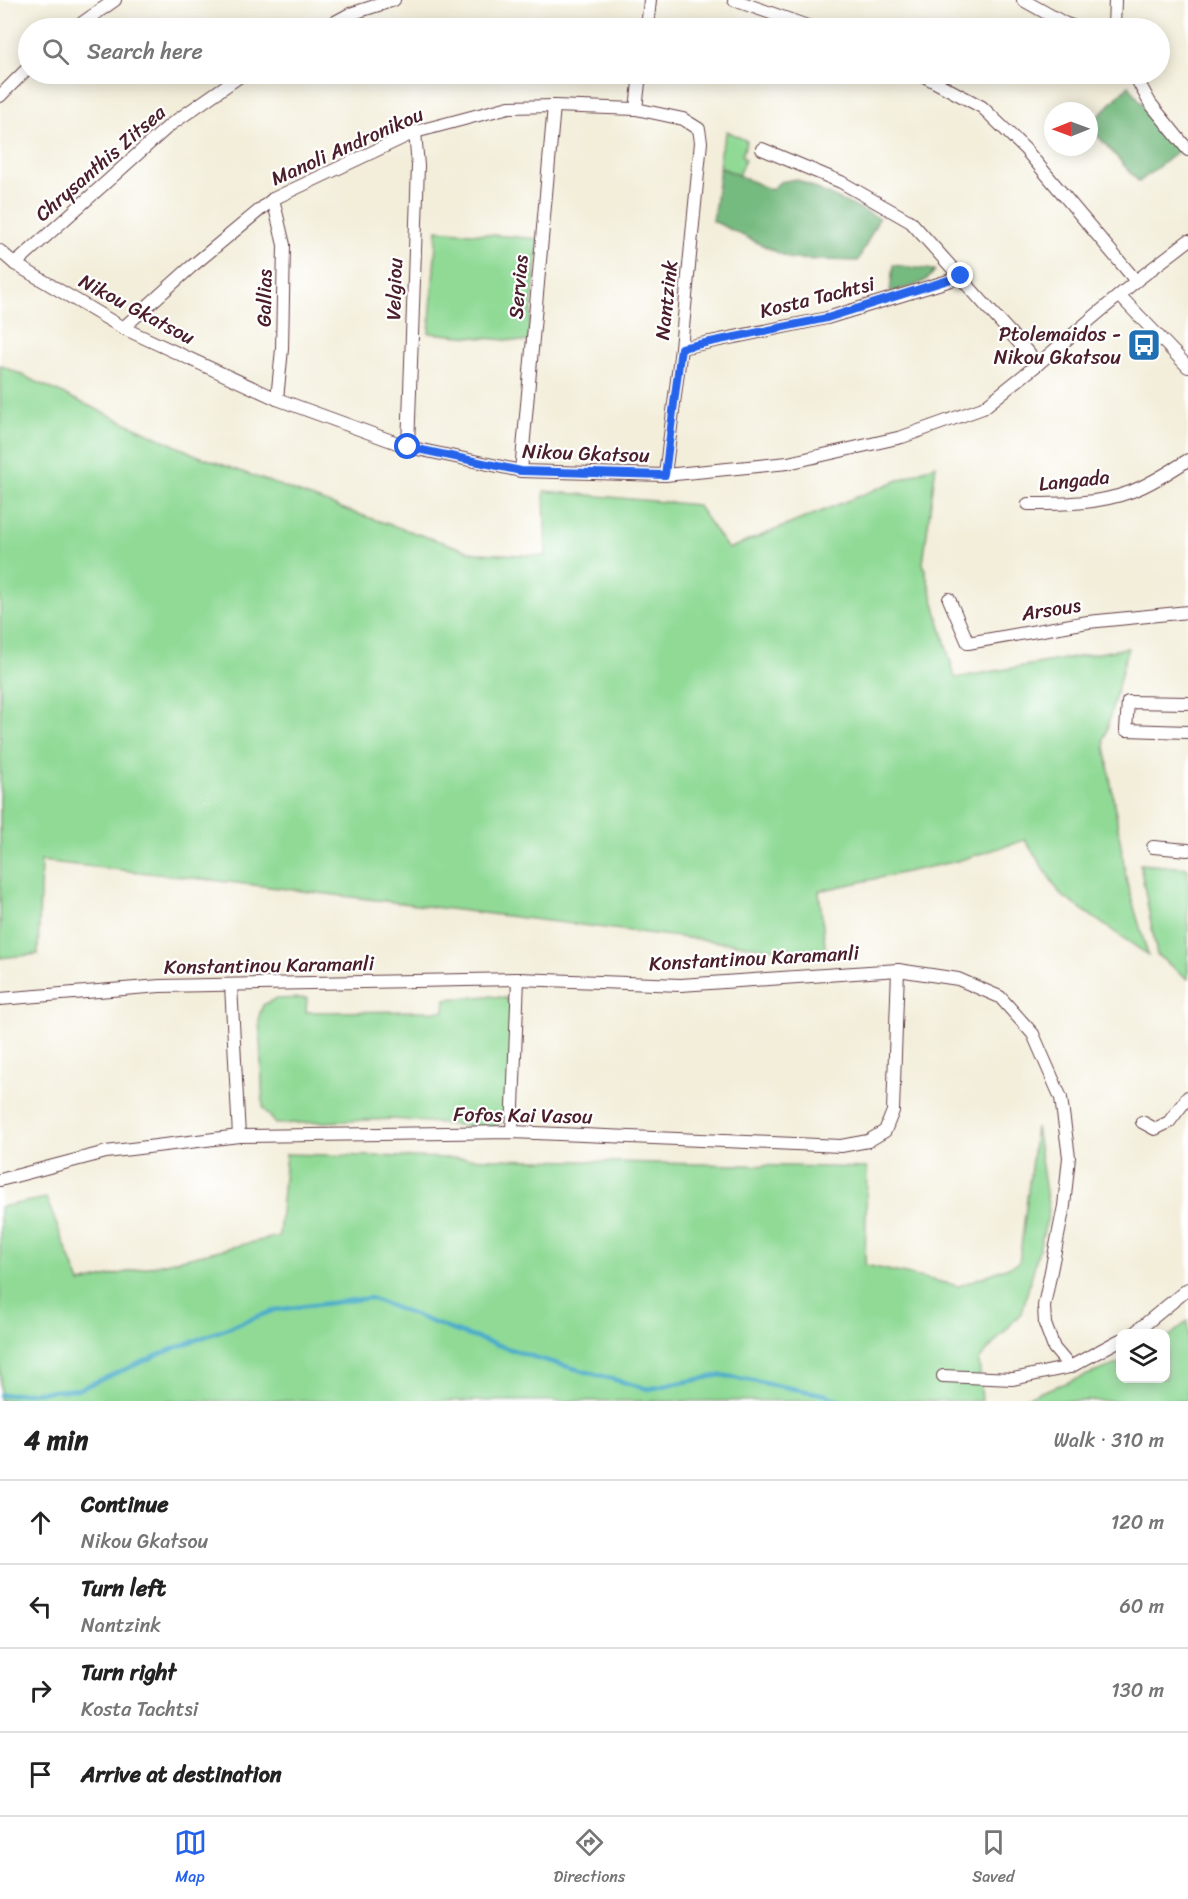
<!DOCTYPE html>
<html lang="en">
<head>
<meta charset="utf-8">
<style>
  body { margin:0; font-family:Sriracha,sans-serif; background:#f2f2f2; color:#222 }
  .controls { position:absolute; right:18px; bottom:18px; display:grid; overflow:hidden; border-radius:12px; box-shadow:0 3px 15px #0003 }
  .controls button { width:54px; height:54px; display:grid; place-items:center; padding:0; border:0; border-bottom:2px solid #e0e0e0; background:#fff; color:#222; font:30px sans-serif }
  .compass { position:absolute; left:1044px; top:102px; width:54px; height:54px; border-radius:50%; background:#fff; box-shadow:0 3px 15px #0003; rotate:269deg }
  .stop { position:absolute; width:18px; height:18px; margin:-14px; border:4px solid #2563eb; border-radius:50%; background:#fff }
  .stop.end { background:#2563eb; border-color:#fff; box-shadow:0 2px 6px #0008 }
  .list { margin:0; padding:0; list-style:none }
  h2 { display:flex; justify-content:space-between; align-items:center; height:78px; margin:0; padding:0 24px; font-size:26px }
  h2 small { font-size:20px; font-weight:400; color:#767676 }
  .list li { display:grid; grid-template-columns:39px 1fr auto; gap:18px; align-items:center; box-sizing:border-box; height:84px; padding:0 24px; border-top:2px solid #e0e0e0 }
  .list b { display:block; font-size:22px; white-space:nowrap }
  .list p { margin:0; font-size:20px; white-space:nowrap; color:#767676 }
  .list em { font-size:20px; font-style:normal; color:#767676 }
  .icon { flex:none; width:33px; height:33px; fill:none; stroke:currentColor; stroke-width:2; stroke-linecap:round; stroke-linejoin:round }
  .map { position:relative; flex:none; width:1188px; height:1401px; overflow:hidden }
  .search { position:absolute; background:#fff; box-shadow:0 3px 15px #0003; left:18px; right:18px; top:18px; height:66px; display:flex; align-items:center; gap:15px; box-sizing:border-box; padding:0 21px; border-radius:33px; color:#767676; font-size:22px }
  .sheet { height:414px; background:#fff }
  nav { display:flex; justify-content:space-around; align-items:center; box-sizing:border-box; height:84px; border-top:2px solid #e0e0e0; background:#fff; font-size:16px; color:#767676 }
  nav a { display:grid; justify-items:center; gap:3px }
  nav .on { color:#2563eb }
  .map>svg:first-child { display:block }
  .green { fill:#90da96; stroke:#6d7c60; stroke-width:1.5 }
  .forest { fill:#74ba7f; stroke:#5f6c55; stroke-width:1.5 }
  .lines { fill:none; stroke-linecap:round; stroke-linejoin:round }
  .stream { stroke:#4aabca; stroke-width:4.5 }
  .minor-casing { stroke:#633e45; stroke-width:14 }
  .minor { stroke:#fff; stroke-width:12 }
  .route { stroke:#2563eb; stroke-width:8 }
  .labels { text-anchor:middle; stroke-width:4.5; stroke-linejoin:round; paint-order:stroke }
  .street-label { font-size:20px; fill:#4a1f2b; stroke:#fff }
  .poi-label { font-size:20px; fill:#4a1f2b; stroke:#fff; text-anchor:end }
</style>
</head>
<body>
<div class="map">
<svg width="1188" height="1401" viewBox="0 0 1188 1401">
  <rect width="100%" height="100%" fill="#fff"/>
  <filter id="ink" filterUnits="userSpaceOnUse"><feTurbulence type="fractalNoise" baseFrequency=".0167" numOctaves="2"/><feDisplacementMap in="SourceGraphic" scale="12" xChannelSelector="R" yChannelSelector="G"/><feConvolveMatrix kernelMatrix="1 2 1 2 8 2 1 2 1" color-interpolation-filters="sRGB"/></filter>
  <filter id="wash" filterUnits="userSpaceOnUse"><feTurbulence type="fractalNoise" baseFrequency=".008" numOctaves="4" result="noise"/><feDisplacementMap in="SourceGraphic" scale="24" xChannelSelector="R" yChannelSelector="G"/><feGaussianBlur stdDeviation="1.35" result="paint"/><feColorMatrix in="noise" values="0 0 0 0 0 0 0 0 0 0 0 0 0 0 0 0 0 1.4 0 .05"/><feComposite in="paint" operator="in"/></filter>
  <g filter="url(#wash)">
    <rect width="100%" height="100%" fill="#f3eeda"/>
    <g class="green">
      <path d="M727 131 747 141 742 155 745 159 738 176 720 167V152Z"/>
      <path d="M437 230 539 239 528 342 429 333Z"/>
      <path d="M0 365 196 455 352 512 475 553 546 556 544 491 697 505 728 549 936 465 923 563 955 678 1128 648 1104 740 1127 883 1148 955 1061 895 1025 840 957 861 819 891 826 955 229 882 41 861 38 954 0 958Z"/>
      <path d="M1140 864 1188 868V979L1157 955Z"/>
      <path d="M489 996 506 998 514 1009 508 1119 492 1128 394 1119 276 1124 263 1108 259 1016 263 1005 275 999 307 998 306 1012 444 1011 445 999Z"/>
      <path d="M1036 1127 1049 1212 1022 1312 979 1360 982 1401H0V1207L46 1198 80 1283 279 1236 286 1154 867 1168 865 1265 959 1286 1019 1263Z"/>
      <path d="M1188 1321V1401H1016L1120 1363V1378H1166V1339Z"/>
    </g>
    <g class="forest">
      <path d="M1129 85 1139 100 1181 149 1139 182 1089 126Z"/>
      <path d="M720 167 771 190 780 182 796 179 879 218 858 261 791 259 713 221Z"/>
      <path d="M893 265 935 270C925 286 908 287 890 292Z"/>
    </g>
    <g class="lines">
      <path class="stream" d="M0 1395 79 1389 175 1348 275 1310 370 1298 455 1331 537 1358 648 1389 721 1375 827 1395 839 1401"/>
    </g>
  </g>
  <g filter="url(#ink)">
    <g class="lines">
      <defs>
        <g id="minor">
          <path d="M734 0 813 28"/>
          <path d="M1023 0 1066 24 1078 28"/>
          <path d="M75 28 115 0"/>
          <path d="M324 28 350 14 394 0"/>
          <path d="M647 28 650 0"/>
          <path d="M1114 28 1115 0"/>
          <path d="M920 74 982 107 1025 149 1136 281"/>
          <path d="M1134 74 1150 103 1188 150"/>
          <path d="M0 96 28 68"/>
          <path d="M636 109 640 74"/>
          <path d="M762 149 841 182 911 222 1038 364"/>
          <path d="M273 199 284 245 282 349 277 399"/>
          <path d="M0 251 15 264 123 328 277 399 408 447 521 471 665 475 788 463 902 437 983 408 1038 364 1136 281 1188 241"/>
          <path d="M15 264 170 125 243 74"/>
          <path d="M1120 296 1188 367"/>
          <path d="M123 328 191 267 273 199 415 132 509 107 554 106 636 109 683 119 699 129 701 142 681 348 665 475"/>
          <path d="M681 348 827 318 961 277"/>
          <path d="M408 447 418 166 415 132"/>
          <path d="M521 471 554 106"/>
          <path d="M1028 504C1062 504 1098 504 1130 492 1151 484 1169 472 1188 460"/>
          <path d="M949 599 968 643 1088 622 1188 612"/>
          <path d="M1188 703 1128 702 1126 730 1188 732"/>
          <path d="M1153 847 1188 850"/>
          <path d="M231 985 239 1136"/>
          <path d="M0 999 160 986 518 979 681 985 898 970 958 979 1000 997 1033 1034 1061 1098 1069 1157 1064 1206 1044 1306 1045 1324 1054 1348 1070 1367"/>
          <path d="M1142 1122 1155 1129 1169 1122 1188 1097"/>
          <path d="M512 1132 518 979"/>
          <path d="M0 1180 106 1152 239 1136 512 1132 841 1146 868 1141 885 1131 893 1111 898 970"/>
          <path d="M1133 1334 1188 1289"/>
          <path d="M943 1376 1013 1379 1070 1367 1120 1340"/>
        </g>
      </defs>
      <use href="#minor" class="minor-casing"/>
      <use href="#minor" class="minor"/>
    </g>
  </g>
  <g class="lines" filter="url(#ink)">
    <path class="route" d="M408 447 521 471 665 475 681 348 827 318 961 276"/>
  </g>
  <defs>
    <symbol id="bus-square" viewBox="-11 -11 22 22"><rect x="-9" y="-9" width="18" height="18" rx="4" fill="#1f6fb2" stroke="#fff"/><path d="M-5-6H5V4H4V6H2V4H-2V6H-4V4H-5ZM-3.5-4V0h7V-4ZM-3.5 1.2v1.5H-2V1.2ZM2 1.2v1.5H3.5V1.2Z" fill="#fff"/></symbol>
  </defs>
  <g fill-rule="evenodd">
    <use href="#bus-square" x="1125" y="326" width="38" height="38"/>
  </g>
  <g class="labels">
    <g class="street-label">
      <text transform="translate(347 146) rotate(-24)" y="7">Manoli Andronikou</text>
      <text transform="translate(100 163) rotate(-41)" y="7">Chrysanthis Zitsea</text>
      <text transform="translate(518 287) rotate(-85)" y="7">Servias</text>
      <text transform="translate(394 289) rotate(-88)" y="7">Velgiou</text>
      <text transform="translate(817 297) rotate(-14)" y="7">Kosta Tachtsi</text>
      <text transform="translate(264 298) rotate(-89)" y="7">Gallias</text>
      <text transform="translate(666 300) rotate(-84)" y="7">Nantzink</text>
      <text transform="translate(137 309) rotate(28)" y="7">Nikou Gkatsou</text>
      <text transform="translate(586 453) rotate(2)" y="7">Nikou Gkatsou</text>
      <text transform="translate(1074 480) rotate(-6)" y="7">Langada</text>
      <text transform="translate(1051 609) rotate(-9)" y="7">Arsous</text>
      <text transform="translate(754 958) rotate(-3)" y="7">Konstantinou Karamanli</text>
      <text transform="translate(269 965) rotate(-1)" y="7">Konstantinou Karamanli</text>
      <text transform="translate(523 1115) rotate(1)" y="7">Fofos Kai Vasou</text>
    </g>
    <g class="poi-label">
      <text x="1121" y="341">Ptolemaidos -<tspan x="1121" dy="23">Nikou Gkatsou</tspan></text>
    </g>
  </g>
</svg>
<div class="controls">
<button><svg class="icon" aria-label="layers" viewBox="0 0 24 24"><path d="M12 4l9 5-9 5-9-5zM3 14l9 5 9-5"/></svg></button>
</div>
<svg class="compass" viewBox="-18 -18 36 36"><path d="M0-13l5 13h-10z" fill="#e53935"/><path d="M0 13l5-13h-10z" fill="#767676"/></svg>
<div class="stop" style="left:408px;top:447px"></div>
<div class="stop end" style="left:961px;top:276px"></div>
<div class="search"><svg class="icon" aria-label="search" viewBox="0 0 24 24"><circle cx="10" cy="10" r="6"/><path d="M15 15l6 6"/></svg>Search here</div>
</div>
<section class="sheet">
<h2>4 min<small>Walk · 310 m</small></h2>
<ul class="list">
<li><svg class="icon" aria-label="ahead" viewBox="0 0 24 24"><path d="M12 20V5M6 11l6-6 6 6"/></svg><div><b>Continue</b><p>Nikou Gkatsou</p></div><em>120 m</em></li>
<li><svg class="icon" aria-label="left" viewBox="0 0 24 24"><path d="M17 20v-9H6M10 6l-5 5 5 5"/></svg><div><b>Turn left</b><p>Nantzink</p></div><em>60 m</em></li>
<li><svg class="icon" aria-label="right" viewBox="0 0 24 24"><path d="M7 20v-9h11M14 6l5 5-5 5"/></svg><div><b>Turn right</b><p>Kosta Tachtsi</p></div><em>130 m</em></li>
<li><svg class="icon" aria-label="arrive" viewBox="0 0 24 24"><path d="M6 21V4h12l-3 4 3 4H6"/></svg><div><b>Arrive at destination</b></div></li>
</ul>
</section>
<nav>
<a class="on"><svg class="icon" aria-label="map" viewBox="0 0 24 24"><path d="M3 6l6-2 6 2 6-2v14l-6 2-6-2-6 2zM9 4v14M15 6v14"/></svg>Map</a>
<a><svg class="icon" aria-label="directions" viewBox="0 0 24 24"><path d="M12 3l9 9-9 9-9-9zM9 14v-3h6M13 9l2 2-2 2"/></svg>Directions</a>
<a><svg class="icon" aria-label="saved" viewBox="0 0 24 24"><path d="M7 4h10v16l-5-4-5 4z"/></svg>Saved</a>
</nav>
</body>
</html>
